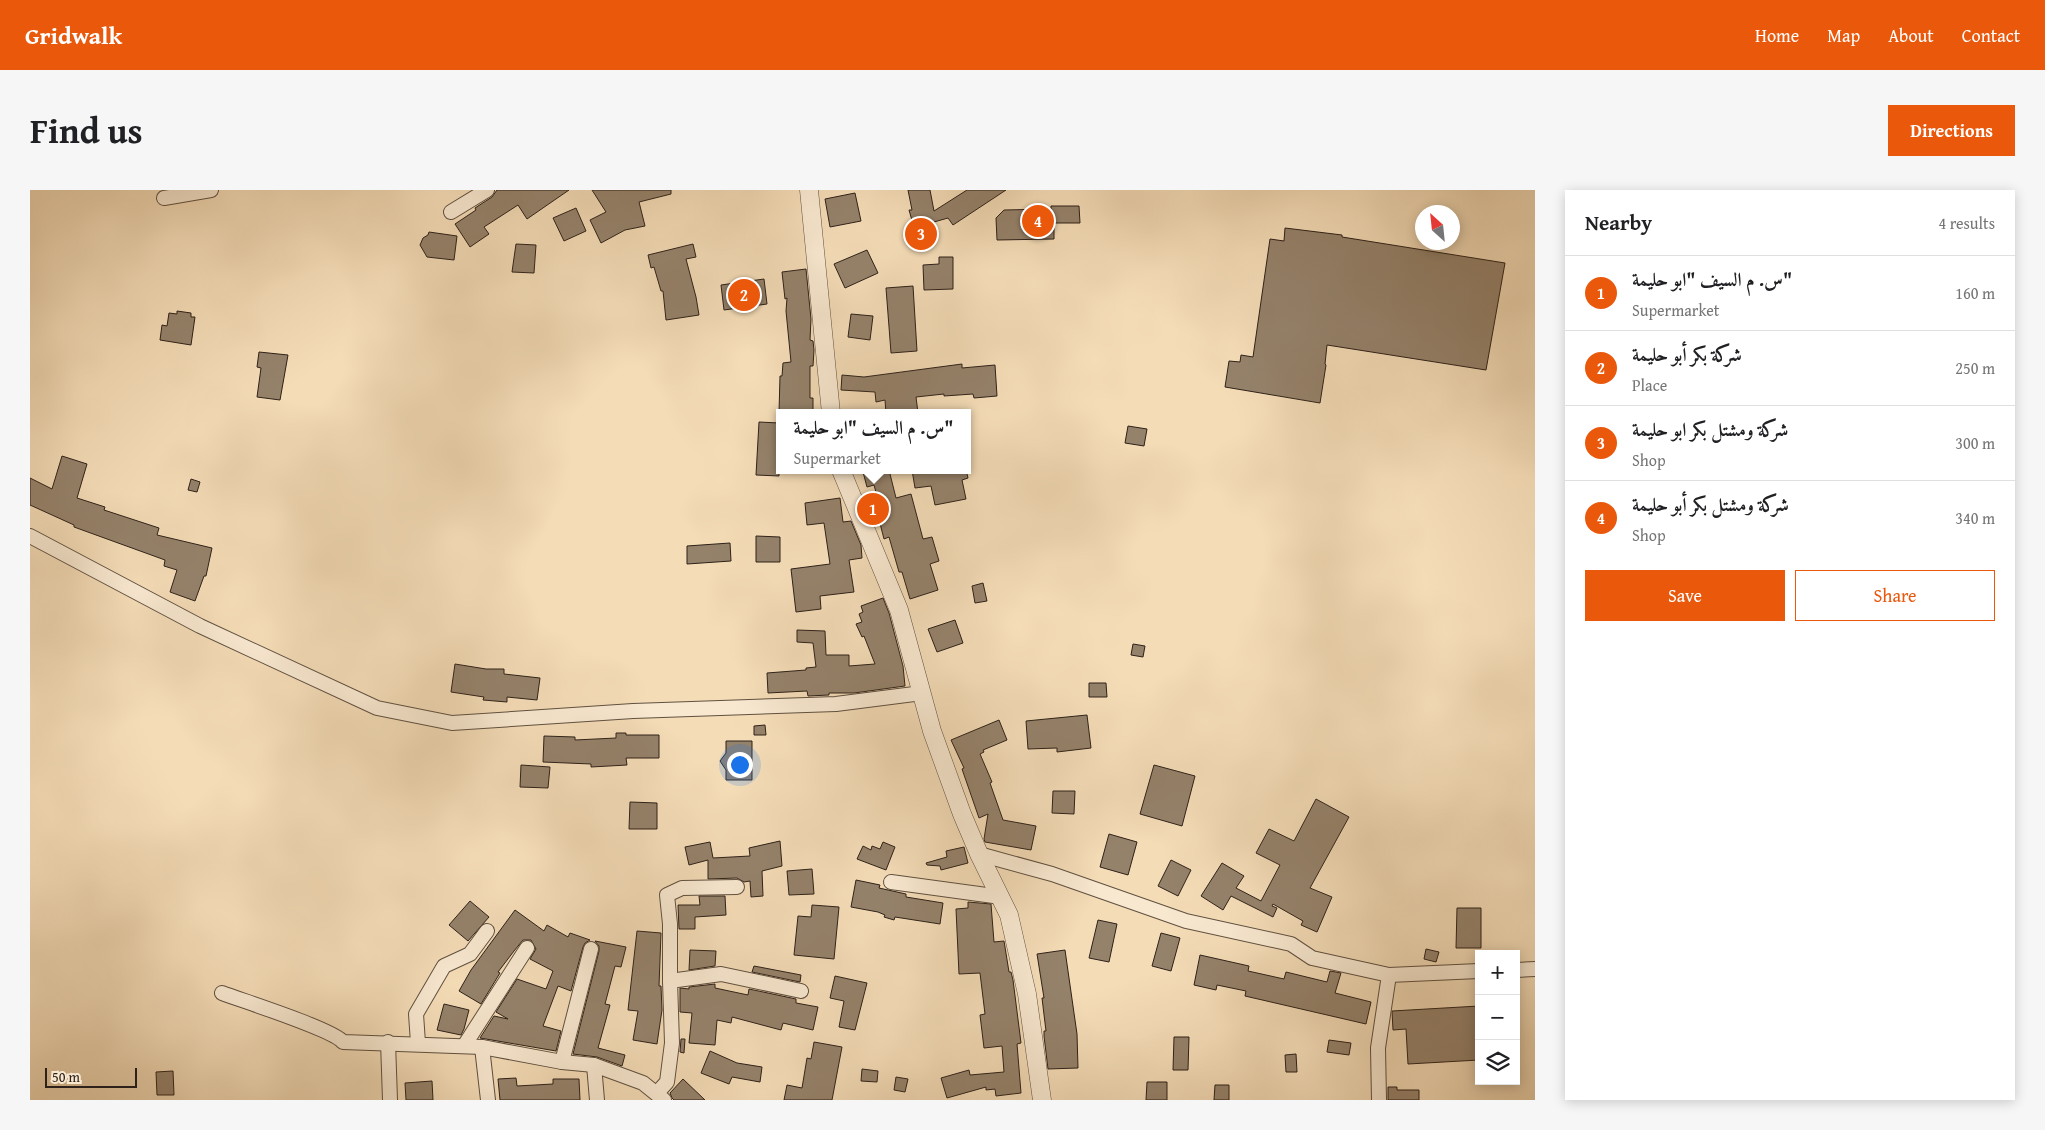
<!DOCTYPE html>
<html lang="en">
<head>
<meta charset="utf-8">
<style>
  body { margin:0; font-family:"Gentium Book Plus",Amiri,serif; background:#f6f6f6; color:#202124 }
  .controls { position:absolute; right:15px; bottom:15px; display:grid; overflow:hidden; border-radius:0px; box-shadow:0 2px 12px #0003 }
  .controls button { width:45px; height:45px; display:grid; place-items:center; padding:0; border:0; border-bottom:1px solid #e0e0e0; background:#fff; color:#202124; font:25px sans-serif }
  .compass { position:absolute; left:1385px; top:15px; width:45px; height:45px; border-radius:50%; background:#fff; box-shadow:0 2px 12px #0003; rotate:333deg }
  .scale { position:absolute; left:15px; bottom:12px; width:92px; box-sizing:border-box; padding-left:5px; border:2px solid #2e2119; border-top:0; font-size:14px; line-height:18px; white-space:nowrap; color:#2e2119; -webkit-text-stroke:4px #f8e8d0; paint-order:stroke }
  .you { position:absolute; left:709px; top:574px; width:18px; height:18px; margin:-12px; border:4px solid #fff; border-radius:50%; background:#1a73e8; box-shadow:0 0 0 8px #1a73e833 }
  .badge { display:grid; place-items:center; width:32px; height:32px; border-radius:50%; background:#ea580c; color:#fff; font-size:16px; font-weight:700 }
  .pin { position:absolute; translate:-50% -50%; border:2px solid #fff; box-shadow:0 1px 5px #0006 }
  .popup { position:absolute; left:746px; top:219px; width:195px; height:65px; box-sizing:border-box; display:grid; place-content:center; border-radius:0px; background:#fff; filter:drop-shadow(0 1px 4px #0005); font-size:16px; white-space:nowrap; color:#757577 }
  .popup b { font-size:19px; color:#202124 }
  .popup::after { content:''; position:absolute; left:50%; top:100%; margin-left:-10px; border:10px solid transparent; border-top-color:#fff }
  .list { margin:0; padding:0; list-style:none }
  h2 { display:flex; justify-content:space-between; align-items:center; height:65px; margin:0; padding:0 20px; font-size:21px }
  h2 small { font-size:16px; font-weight:400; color:#757577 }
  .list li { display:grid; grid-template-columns:32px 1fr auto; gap:15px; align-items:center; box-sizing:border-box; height:75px; padding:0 20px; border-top:1px solid #e0e0e0 }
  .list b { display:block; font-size:19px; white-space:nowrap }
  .list p { margin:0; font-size:16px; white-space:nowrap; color:#757577 }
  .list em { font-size:16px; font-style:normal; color:#757577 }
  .actions { display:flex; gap:10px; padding:15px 20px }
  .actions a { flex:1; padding:11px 0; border:1px solid #ea580c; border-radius:0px; text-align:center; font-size:18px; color:#ea580c }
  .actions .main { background:#ea580c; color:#fff }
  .icon { flex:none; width:28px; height:28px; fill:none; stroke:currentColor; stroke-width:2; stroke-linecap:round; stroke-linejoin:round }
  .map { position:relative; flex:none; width:1505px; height:910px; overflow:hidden; border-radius:0px }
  header { display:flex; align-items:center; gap:30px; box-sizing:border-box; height:70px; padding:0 25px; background:#ea580c; color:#fff }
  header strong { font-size:24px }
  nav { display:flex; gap:28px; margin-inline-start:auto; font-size:18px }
  .intro { display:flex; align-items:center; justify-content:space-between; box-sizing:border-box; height:120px; padding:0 30px }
  h1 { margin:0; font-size:35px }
  .button { padding:12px 22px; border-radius:0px; background:#ea580c; color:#fff; font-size:18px; font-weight:700 }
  main { display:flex; gap:30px; padding:0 30px }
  aside { flex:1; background:#fff; border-radius:0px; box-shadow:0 2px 12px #0003 }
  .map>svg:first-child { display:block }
  .building { fill:#95826b; stroke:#2e2119 }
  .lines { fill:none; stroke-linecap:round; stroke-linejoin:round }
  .minor-casing { stroke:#605040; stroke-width:16 }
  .tertiary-casing { stroke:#605040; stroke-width:19 }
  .minor { stroke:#f8e8d0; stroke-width:14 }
  .tertiary { stroke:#f8e8d0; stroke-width:18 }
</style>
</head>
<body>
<header>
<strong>Gridwalk</strong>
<nav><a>Home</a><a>Map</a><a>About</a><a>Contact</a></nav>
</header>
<div class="intro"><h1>Find us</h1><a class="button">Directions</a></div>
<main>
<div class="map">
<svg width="1505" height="910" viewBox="0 0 1505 910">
  <rect width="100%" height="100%" fill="#f4dcb7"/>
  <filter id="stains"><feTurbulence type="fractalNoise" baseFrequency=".004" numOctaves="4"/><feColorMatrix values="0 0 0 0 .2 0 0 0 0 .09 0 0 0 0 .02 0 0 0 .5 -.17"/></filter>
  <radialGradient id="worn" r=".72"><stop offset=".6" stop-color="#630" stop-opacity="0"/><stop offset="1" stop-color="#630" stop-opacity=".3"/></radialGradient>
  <g class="building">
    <path d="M467 0H539L497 29 488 15 454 37 459 44 440 57 425 34 446 20 445 18 462 7Z"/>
    <path d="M562 0H641V4L609 12 615 36 595 40 571 53 560 30 576 22Z"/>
    <path d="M878 0H900L904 21 937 0H976L923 35 918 28 897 34 902 45 883 53 879 44 885 41 879 20H882Z"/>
    <path d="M825 3 831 31 800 37 795 9Z"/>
    <path d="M1021 16H1049L1050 33H1024V49L967 50 966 28 974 20 1021 19Z"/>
    <path d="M546 18 556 41 534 51 523 28Z"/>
    <path d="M1255 38 1312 45V47L1475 73 1456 180 1297 155 1295 174 1296 175 1290 213 1195 197 1199 171 1210 172 1211 165 1223 167 1240 49 1254 51Z"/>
    <path d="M399 42 427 46 424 70 397 67 390 55 393 48 398 45Z"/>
    <path d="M486 54 506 55 504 83 482 82Z"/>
    <path d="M663 54 666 67 656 69 666 107 669 125 636 130 633 101H631L624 77 621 78 618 65Z"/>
    <path d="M837 60 848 83 815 98 804 74Z"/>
    <path d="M909 67H923V99L894 100 893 75 909 74Z"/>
    <path d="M776 79 781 129 780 150 783 151 784 160 783 176H780V208H783V223H749L750 186H752L753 173 761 172 756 121 757 108 755 109 752 82Z"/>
    <path d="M734 89 737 114 694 120 691 95Z"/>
    <path d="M883 96 887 161 861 163 856 98Z"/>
    <path d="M147 121 161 123V127H165L161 155 130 150 132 135 137 136 139 123 147 124Z"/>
    <path d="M821 124 843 126 840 150 818 147Z"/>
    <path d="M229 162 258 165 250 210 227 207 231 178 227 177Z"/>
    <path d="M932 174V178L965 175 967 206 944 208 943 204 914 206V204L886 207 888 223H856L855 210 846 212 845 202 811 200 812 185 834 187Z"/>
    <path d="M729 232 749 233V286L726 285Z"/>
    <path d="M1098 236 1117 239 1114 256 1095 253Z"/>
    <path d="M32 266 57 274 47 308 75 317 74 320 129 338 127 345 182 358 176 386H174L165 411 140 402 147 380 134 376 135 370 44 337V335L0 315V288L22 299Z"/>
    <path d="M838 280H859L866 308 881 304 893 349 902 347 909 371 900 374 908 400 880 409 872 382H869L859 347 854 349 845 314 849 313 844 295 837 297 833 282Z"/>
    <path d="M882 280H936L938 288 932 290 936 309 905 315 901 296 885 298Z"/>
    <path d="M161 289 170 292 167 302 158 300Z"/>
    <path d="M810 308 813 332 821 331 831 355 832 368 819 370 824 402 790 406 791 419 766 422 761 379 800 374 794 333 777 335 775 313Z"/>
    <path d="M726 346 750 347V372H726Z"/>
    <path d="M700 353 701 371 657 374V356Z"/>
    <path d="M953 393 957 411 945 413 942 396Z"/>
    <path d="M853 408 859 423 873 476 875 496 824 503H799V505L778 506 777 501 738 503 737 483 776 480V478L786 477 783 453 767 452V440L795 441 796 465H819V476L845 474 834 446 832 447 826 434 832 432 829 424 833 422 831 416Z"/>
    <path d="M925 430 933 453 907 462 898 439Z"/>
    <path d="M1103 454 1115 456 1113 467 1101 465Z"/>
    <path d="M425 474 456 479H474V484L510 488 507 510 477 507V512L453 510 454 507 421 502Z"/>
    <path d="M1059 493H1076L1077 507H1059Z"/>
    <path d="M1057 525 1061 558 1027 562V558L998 559 996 531Z"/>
    <path d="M969 530 977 550 953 560 954 562 950 564 962 592 960 593 973 630 1006 636 1001 660 955 652 954 649 958 624 949 628 932 579 934 578 921 550Z"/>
    <path d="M735 535 736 545H724V536Z"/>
    <path d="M586 543H596V545H629V568H596L597 575 561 577V574L513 572 514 546 545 547V550L586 548Z"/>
    <path d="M696 551H722V590H696V580L690 571 696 563Z"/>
    <path d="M491 575 520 577 518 598 490 597Z"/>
    <path d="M1124 575 1165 586 1152 636 1110 624Z"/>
    <path d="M1023 601H1045L1044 624 1022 623Z"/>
    <path d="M1286 609 1319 627 1280 698 1302 707 1287 742 1271 735 1273 731 1243 714 1242 716 1247 718 1243 727 1201 706 1193 720 1171 706 1192 673 1214 686 1206 698 1231 711 1250 675 1226 663 1239 639 1264 651Z"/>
    <path d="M600 612 627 613V639H599Z"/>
    <path d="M1079 644 1107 652 1098 685 1070 677Z"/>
    <path d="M750 651 752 676 732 681 733 706 721 707 720 691 714 692 707 688 678 689V670L659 675 655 657 680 652 683 668 720 666 719 658Z"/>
    <path d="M853 652 865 657 856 680 827 669 833 656 841 660 842 656 850 659Z"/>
    <path d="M934 657 938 673 911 680 910 676 897 675 896 673 917 667 916 661Z"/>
    <path d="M1141 670 1161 680 1148 706 1128 696Z"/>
    <path d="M782 679 784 704 759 705 757 681Z"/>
    <path d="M826 690 850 695 849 698 876 704V707L913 713 910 734 865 727 864 730 854 727 855 725 848 722 821 717Z"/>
    <path d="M669 706H695L696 725 665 727V739H649L648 715H670Z"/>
    <path d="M440 711 459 727 438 751 419 735Z"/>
    <path d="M938 712 961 714 964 752 974 751 979 782H981L983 790 991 853 987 854 991 903 966 906 965 899 956 900V897L917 908 911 888 939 880 940 885 974 882 972 856 954 858 950 825 955 824 950 783 929 784 926 719 938 718Z"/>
    <path d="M782 715 809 717 804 769 764 765 768 726 781 727Z"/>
    <path d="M1427 718H1451V758H1426Z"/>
    <path d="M485 720 514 741 517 735 538 747 540 743 560 750 555 753 553 757 541 801 528 796 513 836 531 841 526 861 450 848 464 826 478 829 466 822 487 789 516 799 523 781 500 769 506 759 501 750H493L484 761 468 782 470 783 451 814 429 801 441 780Z"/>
    <path d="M1068 730 1087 734 1079 772 1059 768Z"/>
    <path d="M607 741 631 743 629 796H631L632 820 627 854 603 850 608 821 598 820Z"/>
    <path d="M1131 743 1150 748 1141 781 1122 776Z"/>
    <path d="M565 751 596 757 591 777 585 776 575 814 580 815 568 858 595 865 592 876 567 867 543 864 569 761V756Z"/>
    <path d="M1396 759 1409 762 1406 772 1394 769Z"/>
    <path d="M660 760 686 761 685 776 659 780Z"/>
    <path d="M1035 760 1047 844 1048 878 1018 879 1014 846V841H1016L1012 808H1014L1007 764Z"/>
    <path d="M1170 765 1219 776 1218 781 1254 789 1256 782 1297 792 1300 781 1311 783 1305 803 1341 812 1336 834 1215 806 1216 801 1187 795 1186 800 1164 795Z"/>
    <path d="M724 776 771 785 770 792 722 782Z"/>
    <path d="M805 786 837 793 825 840 809 837 814 811 800 808Z"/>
    <path d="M685 794V798L718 805 719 799 766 809V813L788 817 783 840 753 833 751 840 702 827 701 833 687 830 685 855 659 853 662 823 650 822V798L659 799V797Z"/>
    <path d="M414 814 439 820 434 839 431 845 407 840Z"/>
    <path d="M1449 816V870L1378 874 1376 839 1363 840 1362 821Z"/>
    <path d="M1144 847H1159L1158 880H1143Z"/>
    <path d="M651 849H655L654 863 650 862Z"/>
    <path d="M1299 850 1321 853 1319 865 1297 862Z"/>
    <path d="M784 852 812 857 802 910H754L757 895 772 898 777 868 781 869Z"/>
    <path d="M680 861 707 873 732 877 730 892 702 887 699 894 671 883Z"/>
    <path d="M1266 864 1267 882H1256L1255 865Z"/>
    <path d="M832 879 848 881 847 892 831 891Z"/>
    <path d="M143 881 144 905H127L126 882Z"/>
    <path d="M866 887 878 889 875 902 864 900Z"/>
    <path d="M486 888 487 896 523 894V889H549L550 910H470L468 889Z"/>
    <path d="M653 889 675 910H644L642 908 640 903Z"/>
    <path d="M402 891 403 910H376L375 893Z"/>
    <path d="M1117 892H1137V910H1116Z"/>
    <path d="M1185 895H1199V910H1184Z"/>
    <path d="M1358 897H1367V900H1389V910H1358Z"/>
  </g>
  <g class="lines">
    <defs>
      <g id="minor">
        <path d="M134 8 181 0"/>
        <path d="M421 22 457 0"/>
        <path d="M0 346 170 436 347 518 422 533 603 521 806 514 892 503"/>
        <path d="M949 664 1022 684 1156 731 1261 754 1282 768 1359 785 1449 781"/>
        <path d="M861 692 971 707"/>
        <path d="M1486 780 1505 779"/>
        <path d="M640 791V734L637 705 652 698 707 697"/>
        <path d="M192 803C213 811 302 839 313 852L452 857 532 872 564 875 613 893 634 910"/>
        <path d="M358 852 360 910"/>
        <path d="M388 853 386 824 414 776 440 764 457 741"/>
        <path d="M434 856 497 758"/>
        <path d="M452 857 458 910"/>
        <path d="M532 872 561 759"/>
        <path d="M564 875 567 910"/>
        <path d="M627 903 637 892 642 853 640 791 691 784 771 801"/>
        <path d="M1349 910 1348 858 1359 785"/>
      </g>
      <g id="tertiary">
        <path d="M779 0 801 223"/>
        <path d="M811 280 869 420 902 541 932 624 949 664 979 725 997 804 1012 910"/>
      </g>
    </defs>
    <use href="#minor" class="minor-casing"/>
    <use href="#tertiary" class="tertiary-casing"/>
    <use href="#minor" class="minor"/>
    <use href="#tertiary" class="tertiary"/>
  </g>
  <rect width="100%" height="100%" filter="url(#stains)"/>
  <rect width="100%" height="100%" fill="url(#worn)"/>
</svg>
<div class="controls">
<button>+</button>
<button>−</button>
<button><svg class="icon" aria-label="layers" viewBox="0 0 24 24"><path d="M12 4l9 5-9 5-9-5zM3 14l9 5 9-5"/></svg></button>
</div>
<svg class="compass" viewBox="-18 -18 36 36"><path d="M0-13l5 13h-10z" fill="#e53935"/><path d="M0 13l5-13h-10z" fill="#757577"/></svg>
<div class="scale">50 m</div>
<div class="you"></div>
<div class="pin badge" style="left:843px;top:319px">1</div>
<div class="popup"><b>س. م السيف &quot;ابو حليمة&quot;</b>Supermarket</div>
<div class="pin badge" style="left:714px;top:105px">2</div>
<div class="pin badge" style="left:891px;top:44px">3</div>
<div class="pin badge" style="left:1008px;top:31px">4</div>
</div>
<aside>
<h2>Nearby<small>4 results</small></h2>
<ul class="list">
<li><span class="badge">1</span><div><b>س. م السيف &quot;ابو حليمة&quot;</b><p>Supermarket</p></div><em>160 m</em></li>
<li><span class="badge">2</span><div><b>شركة بكر أبو حليمة</b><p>Place</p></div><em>250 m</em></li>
<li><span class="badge">3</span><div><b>شركة ومشتل بكر ابو حليمة</b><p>Shop</p></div><em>300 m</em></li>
<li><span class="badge">4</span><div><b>شركة ومشتل بكر أبو حليمة</b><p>Shop</p></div><em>340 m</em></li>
</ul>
<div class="actions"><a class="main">Save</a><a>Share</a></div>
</aside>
</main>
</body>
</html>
